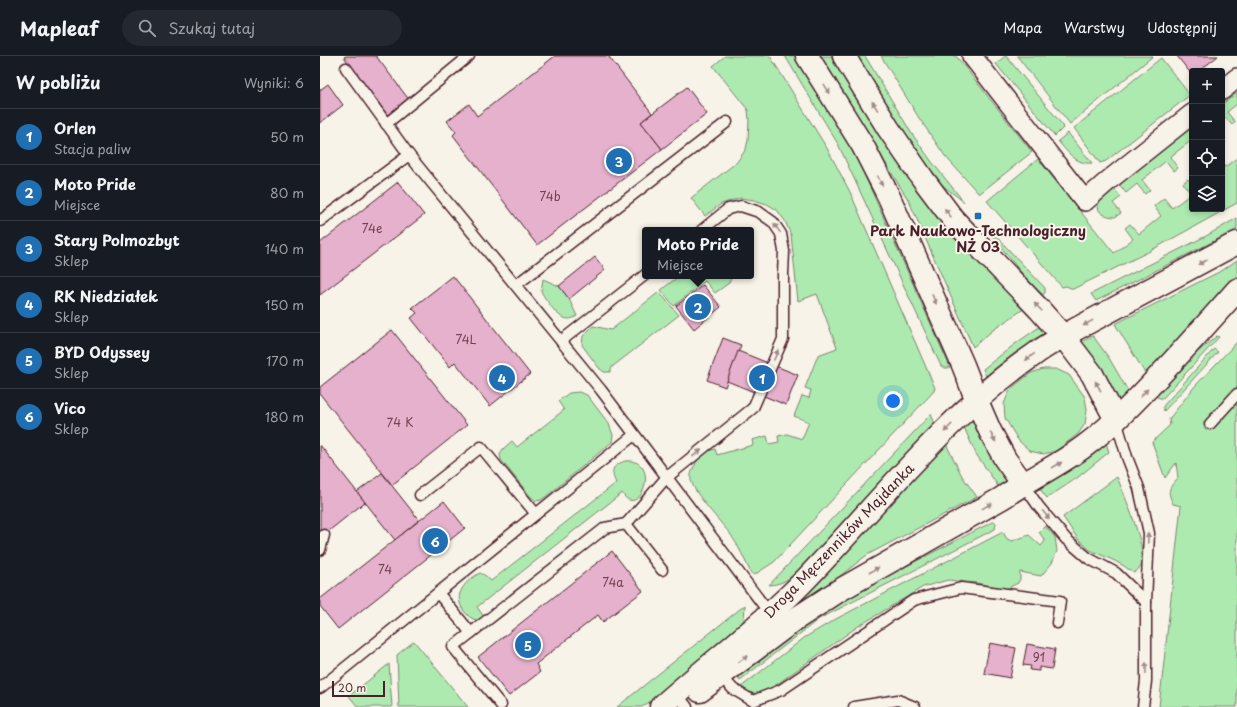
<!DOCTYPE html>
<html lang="pl">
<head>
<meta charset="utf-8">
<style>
  body { margin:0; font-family:"Playpen Sans",sans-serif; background:#242831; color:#f1f3f6 }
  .controls { position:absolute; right:12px; top:12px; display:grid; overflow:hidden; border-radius:4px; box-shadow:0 2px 6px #0003 }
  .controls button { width:36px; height:36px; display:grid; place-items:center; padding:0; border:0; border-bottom:1px solid #363941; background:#171b24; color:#f1f3f6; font:20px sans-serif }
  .scale { position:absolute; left:12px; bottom:10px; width:53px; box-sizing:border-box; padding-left:4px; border:2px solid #4a1f2b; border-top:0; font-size:11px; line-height:14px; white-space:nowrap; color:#4a1f2b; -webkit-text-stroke:3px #f7f3e8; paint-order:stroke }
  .you { position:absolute; left:573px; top:345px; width:14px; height:14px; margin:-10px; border:3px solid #fff; border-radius:50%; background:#1a73e8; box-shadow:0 0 0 6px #1a73e833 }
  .badge { display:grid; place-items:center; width:26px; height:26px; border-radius:50%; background:#1f6fb2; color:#fff; font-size:13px; font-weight:700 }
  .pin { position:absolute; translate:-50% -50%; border:2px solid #fff; box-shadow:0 1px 4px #0006 }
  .popup { position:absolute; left:322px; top:171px; width:112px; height:52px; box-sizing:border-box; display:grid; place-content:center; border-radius:4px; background:#171b24; filter:drop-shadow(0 1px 3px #0005); font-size:13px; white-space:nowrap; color:#9ea1a6 }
  .popup b { font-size:15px; color:#f1f3f6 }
  .popup::after { content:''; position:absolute; left:50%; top:100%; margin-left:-8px; border:8px solid transparent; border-top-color:#171b24 }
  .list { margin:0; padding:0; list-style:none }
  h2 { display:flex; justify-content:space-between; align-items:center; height:52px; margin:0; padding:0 16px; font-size:17px }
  h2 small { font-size:13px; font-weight:400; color:#9ea1a6 }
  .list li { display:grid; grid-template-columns:26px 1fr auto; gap:12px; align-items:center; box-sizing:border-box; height:56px; padding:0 16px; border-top:1px solid #363941 }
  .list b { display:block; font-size:15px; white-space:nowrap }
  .list p { margin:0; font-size:13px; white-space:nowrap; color:#9ea1a6 }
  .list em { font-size:13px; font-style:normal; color:#9ea1a6 }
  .icon { flex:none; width:22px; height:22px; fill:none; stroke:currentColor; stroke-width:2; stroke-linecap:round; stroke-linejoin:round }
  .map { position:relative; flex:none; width:917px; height:651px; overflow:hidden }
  header { display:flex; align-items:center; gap:24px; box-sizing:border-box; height:56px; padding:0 20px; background:#171b24; border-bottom:1px solid #363941 }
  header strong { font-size:19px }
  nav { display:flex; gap:22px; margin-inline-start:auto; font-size:14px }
  .search { width:280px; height:36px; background:#242831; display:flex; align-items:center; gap:10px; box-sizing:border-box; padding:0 14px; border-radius:22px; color:#9ea1a6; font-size:15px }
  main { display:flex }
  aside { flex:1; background:#171b24 }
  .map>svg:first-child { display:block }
  .green { fill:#adeab0; stroke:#7c846e }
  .building { fill:#e5b1cc; stroke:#4a1f2b }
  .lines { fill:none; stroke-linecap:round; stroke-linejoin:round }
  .lane-casing { stroke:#4a1f2b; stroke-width:13 }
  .street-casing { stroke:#4a1f2b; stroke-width:22 }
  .secondary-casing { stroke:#4a1f2b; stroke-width:25 }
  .lane { stroke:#f7f3e8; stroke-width:10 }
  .street { stroke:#f7f3e8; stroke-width:19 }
  .secondary { stroke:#f7f3e8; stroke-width:22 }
  .oneway { fill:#a0898a }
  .poi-dot { fill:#1f6fb2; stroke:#f7f3e8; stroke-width:1.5 }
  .labels { text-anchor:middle; stroke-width:4; stroke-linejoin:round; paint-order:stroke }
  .number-label { font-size:12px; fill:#714453 }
  .poi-label { font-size:14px; font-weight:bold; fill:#4a1f2b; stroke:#f7f3e8 }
  .street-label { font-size:14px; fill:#4a1f2b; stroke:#f7f3e8 }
</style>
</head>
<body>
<header>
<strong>Mapleaf</strong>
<div class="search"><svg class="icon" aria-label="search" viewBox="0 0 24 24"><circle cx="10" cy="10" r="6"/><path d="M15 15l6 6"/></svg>Szukaj tutaj</div>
<nav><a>Mapa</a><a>Warstwy</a><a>Udostępnij</a></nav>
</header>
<main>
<aside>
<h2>W pobliżu<small>Wyniki: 6</small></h2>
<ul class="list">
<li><span class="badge">1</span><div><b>Orlen</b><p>Stacja paliw</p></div><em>50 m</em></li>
<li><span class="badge">2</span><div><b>Moto Pride</b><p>Miejsce</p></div><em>80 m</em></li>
<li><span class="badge">3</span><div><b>Stary Polmozbyt</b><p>Sklep</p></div><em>140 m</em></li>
<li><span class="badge">4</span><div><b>RK Niedziałek</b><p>Sklep</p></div><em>150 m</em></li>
<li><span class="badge">5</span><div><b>BYD Odyssey</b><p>Sklep</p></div><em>170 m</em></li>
<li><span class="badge">6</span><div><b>Vico</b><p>Sklep</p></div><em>180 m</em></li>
</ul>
</aside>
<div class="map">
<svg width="917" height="651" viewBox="0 0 917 651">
  <rect width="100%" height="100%" fill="#f7f3e8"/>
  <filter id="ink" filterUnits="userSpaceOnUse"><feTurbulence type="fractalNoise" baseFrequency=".025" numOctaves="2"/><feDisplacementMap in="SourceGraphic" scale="8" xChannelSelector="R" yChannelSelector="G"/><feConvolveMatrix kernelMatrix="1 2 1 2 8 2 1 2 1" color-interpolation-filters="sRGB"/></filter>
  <g filter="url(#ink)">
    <g class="green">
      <path d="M405 0H450L508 94 530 136 615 332 614 335 454 506 434 519 431 517C425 505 419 490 411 479 401 466 374 438 371 424 370 419 372 414 375 409 379 400 386 395 395 393L397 399 433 389 432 384 447 380 449 388 459 386 458 380 467 378 482 383 489 366 474 360 482 340 489 342 491 334 485 332 498 299 517 292 497 238 478 245 471 179 465 165 457 154 447 148 434 144 420 142 401 148 385 160 371 142 417 106 426 93 428 84 429 64 428 54 393 10Z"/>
      <path d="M465 0H475L518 69 541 111 630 311C627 313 624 312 621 310L518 88Z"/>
      <path d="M499 0H512L596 133 635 181 705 252 673 274 653 291 589 145Z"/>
      <path d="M536 0H545L592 78 612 106 644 146 617 125 599 100Z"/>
      <path d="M561 0H636L712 96 659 138 625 100 599 62Z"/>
      <path d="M685 0H686L744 71 735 80 676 8Z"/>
      <path d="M697 0H833L750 68Z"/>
      <path d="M841 2 870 39 786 105 780 107 754 72Z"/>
      <path d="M917 37V48L907 56 915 66 912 69 903 59 902 60V48Z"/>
      <path d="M872 71V84L850 101 858 112 854 115 846 105 822 124 830 134 825 138 817 128 806 137 799 128Z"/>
      <path d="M748 77 772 107C757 109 747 96 738 85Z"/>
      <path d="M917 102V147L828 196 753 233 746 230 742 231 667 145 718 103 794 197 813 183 805 172 810 168 819 178 841 160 834 150 844 142 852 152 871 138 863 127 868 123 872 128V153H902V107L905 111Z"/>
      <path d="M794 133 801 141 793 147 801 157 795 161C784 160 775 157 779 144Z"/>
      <path d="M917 162V173L902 181 776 245 771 238 888 179Z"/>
      <path d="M672 176 725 232V237L721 240 714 233 671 178Z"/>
      <path d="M917 204V227L828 322 795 268 903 214Z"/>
      <path d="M359 220H412L409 227 395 237 385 225 354 250 341 234Z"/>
      <path d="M223 223 239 230 249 243 257 260C245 268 237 258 230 249 227 244 223 240 221 235Z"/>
      <path d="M339 236 359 259 292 311 290 316H284L279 312 262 289 263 280 273 270 291 274Z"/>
      <path d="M722 269 730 279 668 325 663 313 695 288Z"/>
      <path d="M773 280 789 302 811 340 802 350 790 330 761 286Z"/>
      <path d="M897 280 899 281 843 342H839L836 340 835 335 852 317Z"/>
      <path d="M917 286V651H839L861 450 853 448C847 435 848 433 858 422L856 407 845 422 832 386 850 369 849 363 875 330Z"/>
      <path d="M894 293 898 296 844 355 843 351 844 349Z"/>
      <path d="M723 313H736L749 319 765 341 767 354 765 368 758 378 736 395 723 398 710 395 698 384 685 362 684 348 688 338 693 331 711 317Z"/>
      <path d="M259 336 267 339 289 368 293 379 292 386 228 439 221 444 216 445 211 441 181 404 180 398 183 393 192 385 197 391 244 354 238 345 249 337Z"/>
      <path d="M651 357 689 424 678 430 656 398 642 367Z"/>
      <path d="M611 358 617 373 484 509C472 520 466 528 449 529Z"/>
      <path d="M785 384 789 396 757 422 727 442 719 432Z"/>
      <path d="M625 386 642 420 657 441 547 499 489 544 476 542Z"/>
      <path d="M305 405C338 402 325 450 309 444 306 443 304 440 302 437L157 551 164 561 157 564C151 563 148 560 144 555 132 539 145 525 160 517L166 520 171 525 296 427C290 414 292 410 305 405Z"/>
      <path d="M797 421C804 438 827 493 822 508 821 512 816 515 814 517L804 510 795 505 770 494 758 483 743 461Z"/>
      <path d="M674 465 676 467 675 473 499 563 419 625 420 617 517 546Z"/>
      <path d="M725 470 735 481 737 495 732 507 721 520 700 516V523L698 527 686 533 656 527 628 524 603 531 537 571 446 636C437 639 428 638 421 631L484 582 514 564 683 476 687 483 692 485 709 479 721 490 725 485 719 476Z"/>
      <path d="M425 549 424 564 419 573 406 585 332 644 322 651H297Z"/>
      <path d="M94 585 98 590 148 651H79L77 599Z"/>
      <path d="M69 608 72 651H38L29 640Z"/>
    </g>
    <g class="building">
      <path d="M26 0H56L90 45 69 61 24 1Z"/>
      <path d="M235 0H290L289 1 332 57 321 66 342 93 217 189 133 79 136 76 127 65 149 48 157 60Z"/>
      <path d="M857 0H898L879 15H872V19Z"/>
      <path d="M8 28 23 49 0 67V34Z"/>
      <path d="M367 31 387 58 342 93 321 66Z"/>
      <path d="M78 126 104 159 0 239V187Z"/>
      <path d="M275 201 285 214 249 243 239 230Z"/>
      <path d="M133 220 210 318 170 350 135 306 130 311 91 262 97 257 92 252Z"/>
      <path d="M383 229 401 251 374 273 356 250Z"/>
      <path d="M72 274 147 369 72 429 0 338V331Z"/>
      <path d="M403 282 421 289 405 331 387 324Z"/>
      <path d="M418 295 478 319 466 349 407 325Z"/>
      <path d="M0 389 45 446 0 482Z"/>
      <path d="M62 417 99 464 75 484 37 436Z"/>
      <path d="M124 445 145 472 18 573 0 550V543Z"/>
      <path d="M292 495 323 535 283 566 278 559 216 608 220 616 189 640 158 601Z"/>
      <path d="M670 587 696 592 690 622 664 617Z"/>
      <path d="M707 588 735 593 732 613 719 611V615L710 614 711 610 703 609Z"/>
    </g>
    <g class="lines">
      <defs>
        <g id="lane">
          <path d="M26 12 89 99 281 334 450 558 452 559"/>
          <path d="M66 68 149 0"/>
          <path d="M0 165 89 99"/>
          <path d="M196 229 407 66"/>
          <path d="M241 285 325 219"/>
          <path d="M796 364 807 401 819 432 829 477 826 546V625L823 651"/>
          <path d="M890 368 917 338"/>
          <path d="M703 428 719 451 746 483 768 502 796 517 826 546"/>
          <path d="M100 439 161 391 216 458"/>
          <path d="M0 494 4 479"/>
          <path d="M342 514 306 468 346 422 433 352 463 283V218L464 195 461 178 453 166 439 156 421 150 408 153 382 174"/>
          <path d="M118 537 151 577"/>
          <path d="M401 620 413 633 433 645 461 634 594 544 641 532 740 545 737 567"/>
          <path d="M0 632 314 379"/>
          <path d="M364 647 367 651"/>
          <path d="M181 649 133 591 285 472 306 468"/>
          <path d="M534 651 578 644 595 651"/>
        </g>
        <g id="street">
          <path d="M652 0 765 145 789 124 872 58"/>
          <path d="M902 34 917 22"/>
        </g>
        <g id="secondary">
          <path d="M487 0 543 90 569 141 643 309 657 345 670 375 685 403 703 428"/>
          <path d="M524 0 568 72 603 123 633 163 719 253 743 280 772 318 796 364"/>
          <path d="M380 635 477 562 520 534 682 442C709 423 740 409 766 389 799 364 826 334 854 304 875 281 896 258 917 234"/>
          <path d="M341 651C388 609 438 572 482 527 557 450 626 359 715 298 724 291 734 286 743 280L917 187"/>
        </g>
      </defs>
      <use href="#lane" class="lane-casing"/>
      <use href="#street" class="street-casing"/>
      <use href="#secondary" class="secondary-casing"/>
      <use href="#lane" class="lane"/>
      <use href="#street" class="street"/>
      <use href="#secondary" class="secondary"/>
    </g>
    <defs><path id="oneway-solid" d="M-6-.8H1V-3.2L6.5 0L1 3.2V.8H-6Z"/></defs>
    <g class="oneway">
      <use href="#oneway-solid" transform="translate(507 33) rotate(58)"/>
      <use href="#oneway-solid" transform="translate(555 50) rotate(-122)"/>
      <use href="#oneway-solid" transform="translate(560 125) rotate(63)"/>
      <use href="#oneway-solid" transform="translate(628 157) rotate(-127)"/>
      <use href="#oneway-solid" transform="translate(457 172) rotate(-126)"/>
      <use href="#oneway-solid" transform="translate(883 206) rotate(152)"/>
      <use href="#oneway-solid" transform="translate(614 243) rotate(66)"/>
      <use href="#oneway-solid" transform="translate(718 251) rotate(-134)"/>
      <use href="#oneway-solid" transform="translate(768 267) rotate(151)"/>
      <use href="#oneway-solid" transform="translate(456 299) rotate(-67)"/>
      <use href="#oneway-solid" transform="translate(710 301) rotate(143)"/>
      <use href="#oneway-solid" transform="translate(778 330) rotate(-119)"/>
      <use href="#oneway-solid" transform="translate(824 337) rotate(-47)"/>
      <use href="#oneway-solid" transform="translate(628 372) rotate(134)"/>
      <use href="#oneway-solid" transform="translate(673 381) rotate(61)"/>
      <use href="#oneway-solid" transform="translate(377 397) rotate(-39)"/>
      <use href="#oneway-solid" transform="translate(737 409) rotate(-30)"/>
      <use href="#oneway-solid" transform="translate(667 450) rotate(-29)"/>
      <use href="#oneway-solid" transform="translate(726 459) rotate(51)"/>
      <use href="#oneway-solid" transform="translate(828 482) rotate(-89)"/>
      <use href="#oneway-solid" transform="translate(554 514) rotate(-30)"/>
      <use href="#oneway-solid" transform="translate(423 603) rotate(-37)"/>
      <use href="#oneway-solid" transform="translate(826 612) rotate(-90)"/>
    </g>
  </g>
  <rect class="poi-dot" x="654" y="156" width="8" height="8" rx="2"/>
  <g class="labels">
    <g class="number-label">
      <text x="230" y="145">74b</text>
      <text x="52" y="177">74e</text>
      <text x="146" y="288">74L</text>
      <text x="80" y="371">74 K</text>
      <text x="65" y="518">74</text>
      <text x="293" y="531">74a</text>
      <text x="719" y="606">91</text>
    </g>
    <g class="poi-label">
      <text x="658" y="180">Park Naukowo-Technologiczny<tspan x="658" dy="16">NŻ 03</tspan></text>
    </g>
    <g class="street-label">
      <text transform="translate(519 485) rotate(-46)" y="5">Droga Męczenników Majdanka</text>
    </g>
  </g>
</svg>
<div class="controls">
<button>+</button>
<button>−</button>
<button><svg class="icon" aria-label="locate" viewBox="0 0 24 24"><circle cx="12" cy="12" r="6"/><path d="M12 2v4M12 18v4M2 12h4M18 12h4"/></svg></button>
<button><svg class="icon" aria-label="layers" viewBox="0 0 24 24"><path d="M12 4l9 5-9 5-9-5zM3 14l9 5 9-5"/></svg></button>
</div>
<div class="scale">20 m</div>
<div class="you"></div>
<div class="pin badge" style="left:442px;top:322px">1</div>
<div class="pin badge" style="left:378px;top:251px">2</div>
<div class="popup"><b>Moto Pride</b>Miejsce</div>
<div class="pin badge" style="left:299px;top:105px">3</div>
<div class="pin badge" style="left:182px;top:322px">4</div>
<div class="pin badge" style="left:208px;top:589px">5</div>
<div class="pin badge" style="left:115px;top:485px">6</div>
</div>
</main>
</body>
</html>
